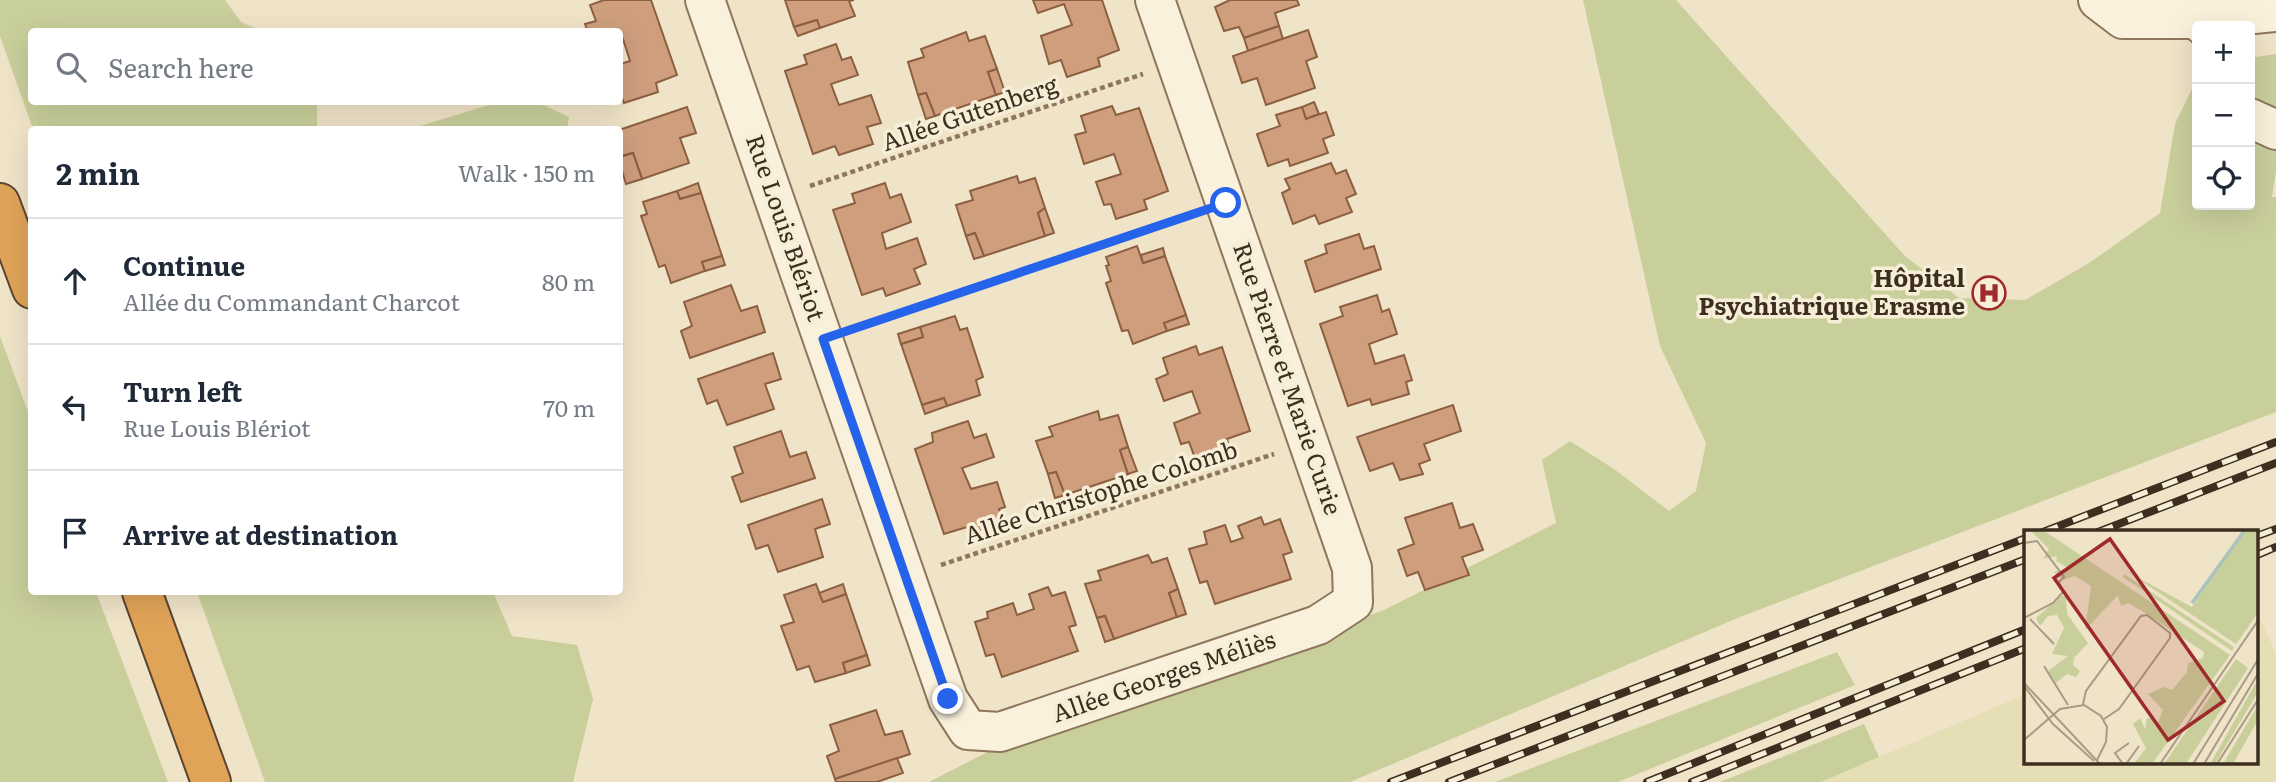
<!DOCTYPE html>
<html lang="en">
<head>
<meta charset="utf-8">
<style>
  body { margin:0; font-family:Literata,serif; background:#f6f6f7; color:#1f2937 }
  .controls { position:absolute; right:21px; top:21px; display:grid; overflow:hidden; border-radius:7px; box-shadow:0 7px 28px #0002 }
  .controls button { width:63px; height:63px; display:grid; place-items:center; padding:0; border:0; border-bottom:2px solid #e0e1e3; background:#fff; color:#1f2937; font:35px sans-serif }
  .stop { position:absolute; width:21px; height:21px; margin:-16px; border:5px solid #2563eb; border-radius:50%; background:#fff }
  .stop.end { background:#2563eb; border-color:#fff; box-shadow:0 2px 7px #0008 }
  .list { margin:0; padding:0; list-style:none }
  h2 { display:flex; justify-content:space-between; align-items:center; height:91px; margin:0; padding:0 28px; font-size:30px }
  h2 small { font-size:23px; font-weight:400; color:#747a83 }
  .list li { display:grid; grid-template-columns:46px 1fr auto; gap:21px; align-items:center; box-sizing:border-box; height:126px; padding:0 28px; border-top:2px solid #e0e1e3 }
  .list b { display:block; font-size:26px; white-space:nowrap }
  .list p { margin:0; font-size:23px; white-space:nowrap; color:#747a83 }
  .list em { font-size:23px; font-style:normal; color:#747a83 }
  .icon { flex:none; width:38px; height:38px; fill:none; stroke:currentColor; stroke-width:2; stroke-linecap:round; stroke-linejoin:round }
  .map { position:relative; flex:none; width:2276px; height:782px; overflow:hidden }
  .search { position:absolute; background:#fff; box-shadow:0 7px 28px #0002; left:28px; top:28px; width:595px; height:77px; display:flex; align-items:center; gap:18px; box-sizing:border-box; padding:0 24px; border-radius:7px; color:#747a83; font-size:26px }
  .panel { position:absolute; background:#fff; box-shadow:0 7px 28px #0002; left:28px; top:126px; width:595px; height:469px; border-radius:7px }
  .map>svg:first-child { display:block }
  .farmland { fill:#e6deb5 }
  .green { fill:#c9cf9b }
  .building { fill:#cf9f7d; stroke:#8d5f41; stroke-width:2 }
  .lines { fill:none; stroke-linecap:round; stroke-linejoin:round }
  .minor-casing { stroke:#8d765c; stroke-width:42 }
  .highway-casing { stroke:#5b4430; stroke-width:42 }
  .path { stroke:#8d765c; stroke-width:4.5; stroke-dasharray:5 3.5; stroke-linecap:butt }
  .minor { stroke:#faf1dc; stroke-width:38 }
  .highway { stroke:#e0a458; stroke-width:38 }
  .rail-casing { stroke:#3d2e20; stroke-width:8 }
  .rail { stroke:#f7eed8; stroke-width:5; stroke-dasharray:16; stroke-linecap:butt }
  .route { stroke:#2563eb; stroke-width:9 }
  .labels { text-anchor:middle; stroke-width:7; stroke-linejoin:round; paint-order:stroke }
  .street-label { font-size:24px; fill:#3d2e20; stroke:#f7eed8 }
  .poi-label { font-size:24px; font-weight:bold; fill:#3d2e20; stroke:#f7eed8; text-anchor:end }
  .inset-river { fill:none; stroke:#a9c4bc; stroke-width:3.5 }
  .inset-road { fill:none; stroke:#a89b85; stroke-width:2 }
  .view { fill:#9e2a2b; fill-opacity:0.15; stroke:#9e2a2b; stroke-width:3.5 }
  .inset-edge { fill:none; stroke:#3d2e20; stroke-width:3.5 }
</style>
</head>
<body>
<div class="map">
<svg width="2276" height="782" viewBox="0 0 2276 782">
  <rect width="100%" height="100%" fill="#f0e4c8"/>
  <path class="farmland" d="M2257 612 2276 653V782H1821L2026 694V763H2257Z"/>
  <g class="green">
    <path d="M0 0H225L241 22 262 31 32 32V102H317V129H33L0 36Z"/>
    <path d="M1583 0H1676L1904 255 1959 298 2025 300 2089 263 2160 213 2175 124 2197 78V205H2250V58L2276 54V171L2272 197H2276V412L1740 617 1350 782H929L999 746 1384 610 1556 523 1542 460 1570 441 1614 469 1669 511 1696 491 1706 443 1660 346Z"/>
    <path d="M499 102H537L569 117 567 129H410Z"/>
    <path d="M0 336 31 420 32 592H96L168 782H0Z"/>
    <path d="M197 592H493L512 636 577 645 593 699 573 782H265Z"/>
    <path d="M1837 652 1855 685 1618 782H1495Z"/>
    <path d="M1864 724 1879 757 1821 782H1720Z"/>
  </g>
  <g class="building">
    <path d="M604 0H651L677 75 656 83 658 92 624 103 620 92V64L630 61 623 39 620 40V32H588L585 24 596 21 590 5Z"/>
    <path d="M785 0H854L849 1 855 16 820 28 817 20 794 27Z"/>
    <path d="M1033 0H1102L1119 50 1098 58 1100 66 1067 77 1061 60 1049 64 1041 36 1072 25 1064 4 1038 13Z"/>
    <path d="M1230 0H1297L1299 5 1275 13 1279 26 1244 38 1239 27 1224 31 1215 7Z"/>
    <path d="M817 20 820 28 798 36 794 27Z"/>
    <path d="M1279 26 1283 39 1248 51 1244 38Z"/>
    <path d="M1308 30 1317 57 1306 61 1315 88 1266 105 1257 78 1242 83 1233 56Z"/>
    <path d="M966 32 969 41 985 36 997 69 988 72 996 95 935 116 926 93 918 95 908 62 924 57 921 49Z"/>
    <path d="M836 44 842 60 851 57 858 75 831 84 839 105 871 95 881 123 867 127 873 144 839 155 835 146 813 154 785 71 807 64 804 55Z"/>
    <path d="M997 69 1005 92 996 95 988 72Z"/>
    <path d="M926 93 935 116 926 119 918 95Z"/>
    <path d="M1314 102 1319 114 1306 119 1302 107Z"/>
    <path d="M1112 106 1116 115 1139 108 1168 191 1144 200 1147 209 1116 219 1111 204 1104 205 1096 182 1121 174 1114 154 1084 164 1075 135 1086 132 1081 116Z"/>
    <path d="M687 107 696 133 680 138 689 163 642 179 633 153 621 156 619 130Z"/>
    <path d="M1302 107 1306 119 1326 112 1334 135 1323 139 1328 153 1290 166 1288 159 1268 166 1257 134 1280 126 1276 115Z"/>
    <path d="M633 153 642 179 626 184 620 164V157Z"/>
    <path d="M1331 163 1336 174 1346 170 1356 194 1346 198 1352 212 1319 224 1315 215 1293 224 1282 193 1290 189 1285 179Z"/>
    <path d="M1017 176 1019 183 1035 178 1045 208 1038 213 1045 236 984 256 975 233 966 236 956 205 973 200 970 191Z"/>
    <path d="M698 183 701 193 680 199 677 191Z"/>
    <path d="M885 183 890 198 901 194 911 222 882 233 886 249 917 238 926 264 914 269 920 284 886 296 883 288 862 295 833 210 855 203 852 194Z"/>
    <path d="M677 191 680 199 701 193 722 256 702 262 705 271 671 283 665 265 659 267 641 216 647 214 643 202Z"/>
    <path d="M1045 208 1054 233 1045 236 1038 213Z"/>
    <path d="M975 233 984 256 974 259 966 236Z"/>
    <path d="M1359 234 1364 249 1374 246 1381 269 1315 292 1305 261 1327 253 1325 245Z"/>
    <path d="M1137 246 1143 263 1165 256 1186 315 1164 323 1167 331 1133 344 1128 330 1122 331 1106 283 1111 281 1106 266 1109 265 1106 257Z"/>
    <path d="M1163 248 1165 256 1143 263 1141 255Z"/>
    <path d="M722 256 725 265 705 271 702 262Z"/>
    <path d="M731 285 741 311 757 306 765 332 690 358 681 331 692 326 684 302Z"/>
    <path d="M1377 295 1382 312 1389 309 1397 334 1369 344 1375 364 1404 355 1412 380 1406 382 1409 394 1372 405 1370 399 1348 406 1320 324 1343 316 1340 307Z"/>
    <path d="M1186 315 1189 324 1167 331 1164 323Z"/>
    <path d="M955 316 960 330 967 328 983 377 976 380 980 395 947 406 944 398 922 405 901 344 923 337 920 327Z"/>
    <path d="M920 327 923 337 901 344 898 334Z"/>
    <path d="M1196 346 1199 355 1222 347 1250 431 1227 439 1229 446 1195 458 1189 442 1181 444 1174 423 1200 413 1192 391 1164 401 1156 379 1168 374 1163 358Z"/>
    <path d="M773 353 781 379 765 384 774 409 727 425 717 400 707 404 698 379Z"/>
    <path d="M944 398 947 406 925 414 922 405Z"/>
    <path d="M1453 405 1461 431 1424 444 1430 460 1419 464 1423 474 1400 480 1393 463 1370 471 1357 437Z"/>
    <path d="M1098 411 1100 420 1118 415 1128 447 1120 450 1128 474 1065 495 1056 472 1048 474 1036 441 1053 436 1049 427Z"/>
    <path d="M968 421 974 438 986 434 994 457 962 468 971 489 997 482 1005 507 999 509 1004 522 969 534 967 527 944 534 915 449 933 442 932 433Z"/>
    <path d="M781 431 790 457 806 452 815 478 741 502 732 477 743 473 734 447Z"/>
    <path d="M1128 447 1137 471 1128 474 1120 450Z"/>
    <path d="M1056 472 1065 495 1055 498 1048 474Z"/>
    <path d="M822 499 830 524 815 529 823 557 778 572 768 545 756 549 748 525Z"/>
    <path d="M1452 503 1460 528 1473 524 1483 550 1462 557 1469 575 1425 590 1418 572 1407 576 1398 550 1414 544 1405 518Z"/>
    <path d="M1261 517 1264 525 1280 519 1292 552 1283 555 1291 579 1215 604 1207 581 1200 583 1189 549 1207 544 1204 532 1225 525 1231 542 1243 538 1238 526Z"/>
    <path d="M1148 555 1152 563 1167 558 1178 589 1169 593 1177 617 1114 639 1105 616 1097 618 1085 584 1101 580 1098 571Z"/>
    <path d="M816 584 823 602 846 594 867 655 843 663 846 673 815 682 809 666 797 670 781 626 794 622 784 595Z"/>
    <path d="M843 584 846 594 823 602 819 593Z"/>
    <path d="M1048 587 1052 596 1065 592 1076 625 1069 627 1078 651 1002 677 994 654 986 656 975 622 988 618 987 612 1013 603 1017 615 1034 609 1029 594Z"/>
    <path d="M1178 589 1186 614 1177 617 1169 593Z"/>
    <path d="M1105 616 1114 639 1105 642 1097 618Z"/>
    <path d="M867 655 870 665 846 673 843 663Z"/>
    <path d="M876 710 885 735 902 731 910 754 835 779 827 756 839 751 830 725Z"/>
    <path d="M897 758 903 773 877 782H836L835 779Z"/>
  </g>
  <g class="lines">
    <defs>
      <g id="minor">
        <path d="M705 0 948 699 968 730 1000 732 1318 625 1353 602 1352 568 1155 0"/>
        <path d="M2098 0 2123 19H2203L2204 26"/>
        <path d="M2203 19 2276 12"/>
        <path d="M2250 118 2276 130"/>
      </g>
      <g id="highway">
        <path d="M0 203 32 289"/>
        <path d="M142 592 211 782"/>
      </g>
    </defs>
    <use href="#minor" class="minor-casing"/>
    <use href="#highway" class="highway-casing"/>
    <g class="path">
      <path d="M810 186 1143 74"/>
      <path d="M858 327 1191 214"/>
      <path d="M941 565 1274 454"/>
    </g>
    <use href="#minor" class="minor"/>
    <use href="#highway" class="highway"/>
    <defs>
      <g id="rail">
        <path d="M2043 532 2276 442"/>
        <path d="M2098 532 2276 463"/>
        <path d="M2257 536 2276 529"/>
        <path d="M2257 555 2276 547"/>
        <path d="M1391 782 2026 538"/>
        <path d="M1449 782 2026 559"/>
        <path d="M1647 782 2026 629"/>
        <path d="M1692 782 2026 648"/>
      </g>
    </defs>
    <use href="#rail" class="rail-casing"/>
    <use href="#rail" class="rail"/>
  </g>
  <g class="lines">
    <path class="route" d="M948 699 823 339 1226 203"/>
  </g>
  <defs>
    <symbol id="hospital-ring" viewBox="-11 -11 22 22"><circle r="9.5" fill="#f7eed8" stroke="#9e2a2b" stroke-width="1.5"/><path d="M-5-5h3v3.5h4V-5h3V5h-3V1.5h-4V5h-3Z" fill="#9e2a2b"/></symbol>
  </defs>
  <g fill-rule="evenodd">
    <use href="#hospital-ring" x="1970" y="274" width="38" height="38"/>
  </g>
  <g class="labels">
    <g class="street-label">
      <text transform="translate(970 114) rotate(-19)" y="8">Allée Gutenberg</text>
      <text transform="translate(785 228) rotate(71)" y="8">Rue Louis Blériot</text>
      <text transform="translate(1287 379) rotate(71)" y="8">Rue Pierre et Marie Curie</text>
      <text transform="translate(1101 493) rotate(-18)" y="8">Allée Christophe Colomb</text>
      <text transform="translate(1164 677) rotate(-19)" y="8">Allée Georges Méliès</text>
    </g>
    <g class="poi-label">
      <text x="1965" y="287">Hôpital<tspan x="1965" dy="28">Psychiatrique Erasme</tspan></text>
    </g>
  </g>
  <g transform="translate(2024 530)">
    <rect width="234" height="234" fill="#f0e4c8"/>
    <path d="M6 0H19L206 125 128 234H110L122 218 109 194 116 188 121 199 123 188H127L132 197 139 180 124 164 140 157 148 160 163 142 164 133 179 128 180 122 118 81 104 73 97 76 94 65 61 100 67 56 51 46 39 50 30 42 44 38 32 31 33 26 19 29 25 19ZM219 0H234V83L212 114 102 41 168 77ZM100 44 210 117 208 121 99 47ZM38 65 42 67 43 84 64 113 50 128 49 135 56 141 52 147 43 144 32 153 24 141 44 126 28 124 40 98 33 85 24 86 16 96 12 88ZM212 129 224 138 162 234H140ZM234 149V162L191 234H186ZM234 175V190L209 234H199Z" fill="#c9cf9b"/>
    <path class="inset-river" d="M168 73 221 0"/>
    <path class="inset-road" d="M0 13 13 11 40 47 35 52 39 62 29 73 0 88M6 89 30 114M20 136 44 175M0 153 76 234M0 156 29 194 70 231M59 174 62 161 117 86 123 85 146 103V108L95 179 80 189M0 210 36 179 60 175 77 186 83 197 82 212 73 230M99 234 91 223 105 213M102 234 115 216M136 234 235 89M169 234 235 128M180 234 235 142M193 234 235 168"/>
    <path class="view" d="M86 9 200 171 144 210 30 48Z"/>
    <rect width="234" height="234" class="inset-edge"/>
  </g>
</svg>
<div class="controls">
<button>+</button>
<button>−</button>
<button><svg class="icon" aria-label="locate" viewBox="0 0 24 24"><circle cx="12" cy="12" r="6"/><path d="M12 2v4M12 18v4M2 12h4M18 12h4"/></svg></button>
</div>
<div class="stop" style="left:1226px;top:203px"></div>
<div class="stop end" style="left:948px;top:699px"></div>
<div class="search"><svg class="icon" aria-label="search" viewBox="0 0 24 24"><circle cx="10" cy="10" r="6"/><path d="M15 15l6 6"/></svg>Search here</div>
<section class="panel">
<h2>2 min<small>Walk · 150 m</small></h2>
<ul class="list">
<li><svg class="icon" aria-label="ahead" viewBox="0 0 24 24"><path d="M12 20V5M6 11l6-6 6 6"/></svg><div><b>Continue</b><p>Allée du Commandant Charcot</p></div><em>80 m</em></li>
<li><svg class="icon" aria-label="left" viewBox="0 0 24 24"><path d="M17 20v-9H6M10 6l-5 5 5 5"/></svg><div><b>Turn left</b><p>Rue Louis Blériot</p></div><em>70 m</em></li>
<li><svg class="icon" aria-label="arrive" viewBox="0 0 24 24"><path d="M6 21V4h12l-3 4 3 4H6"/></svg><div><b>Arrive at destination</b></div></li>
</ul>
</section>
</div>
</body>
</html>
